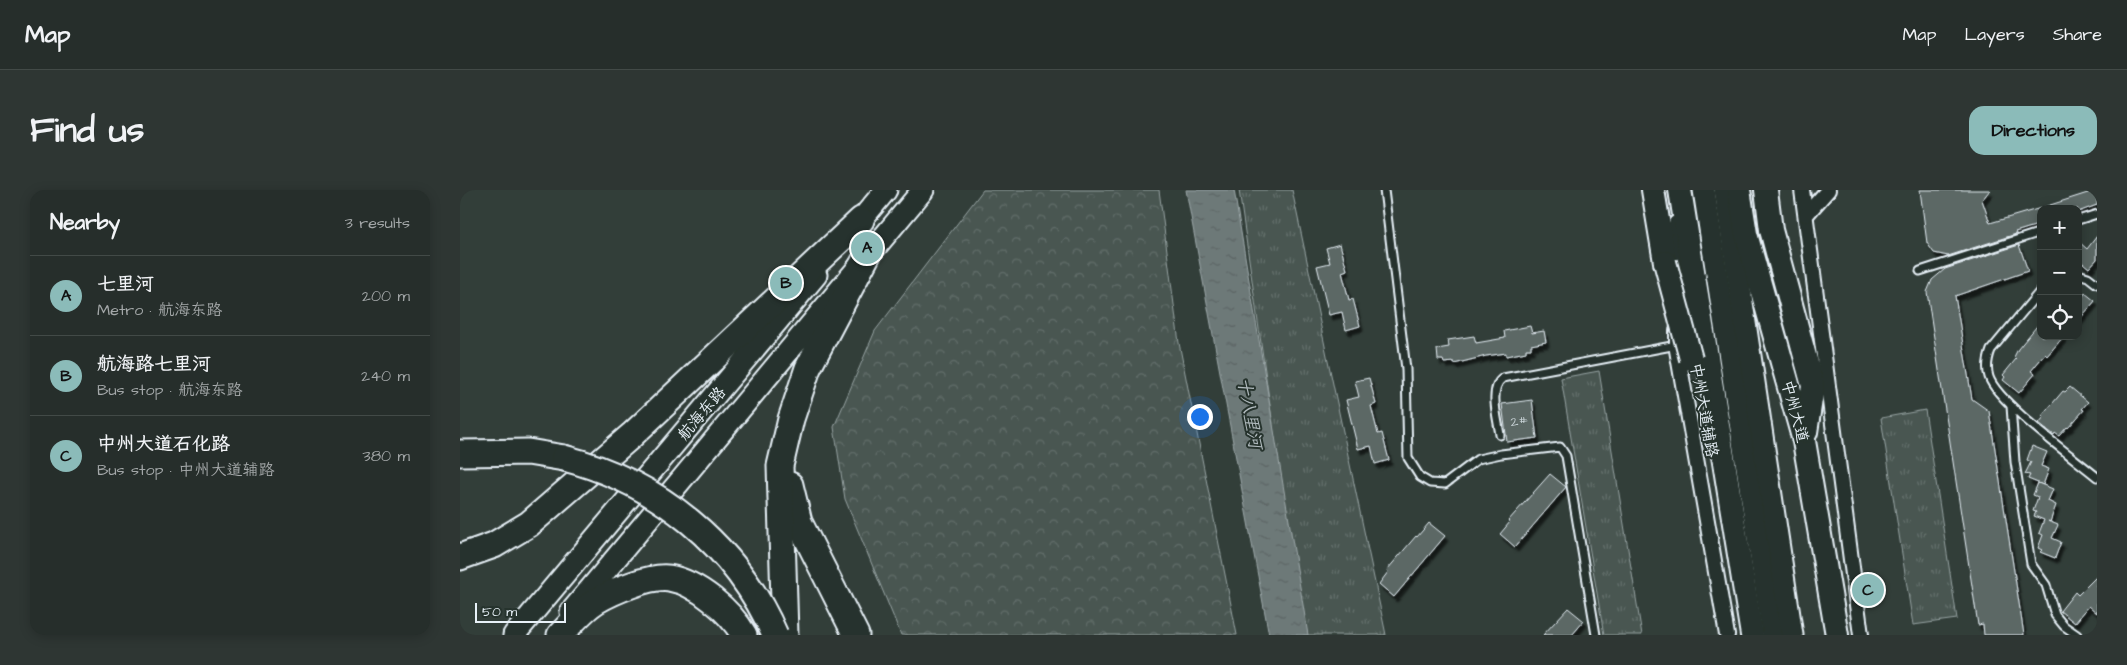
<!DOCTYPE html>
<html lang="en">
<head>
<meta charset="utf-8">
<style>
  body { margin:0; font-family:"Architects Daughter","LXGW WenKai TC",sans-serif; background:#2e3633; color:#f1f3f6 }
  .controls { position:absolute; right:15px; top:15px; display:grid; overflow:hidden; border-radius:10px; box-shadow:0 2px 12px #0003 }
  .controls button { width:45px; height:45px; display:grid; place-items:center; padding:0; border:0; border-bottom:1px solid #424a47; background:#262e2b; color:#f1f3f6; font:25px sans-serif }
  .scale { position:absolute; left:15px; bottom:12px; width:91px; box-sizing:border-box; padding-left:5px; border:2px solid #e8f1f8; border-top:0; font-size:14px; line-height:18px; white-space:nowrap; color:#e8f1f8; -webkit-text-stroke:4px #26332d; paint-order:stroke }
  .you { position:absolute; left:739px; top:226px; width:18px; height:18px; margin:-12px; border:4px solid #fff; border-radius:50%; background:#1a73e8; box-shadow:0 0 0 8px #1a73e833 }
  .badge { display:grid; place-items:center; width:32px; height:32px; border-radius:50%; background:#8bbbb9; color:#111; font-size:16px; font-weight:700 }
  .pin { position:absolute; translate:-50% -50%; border:2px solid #fff; box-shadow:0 1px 5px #0006 }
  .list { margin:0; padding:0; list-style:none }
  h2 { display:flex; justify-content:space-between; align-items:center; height:65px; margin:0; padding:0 20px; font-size:21px }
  h2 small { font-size:16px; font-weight:400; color:#a4a8a9 }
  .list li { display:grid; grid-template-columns:32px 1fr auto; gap:15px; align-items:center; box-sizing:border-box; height:80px; padding:0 20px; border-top:1px solid #424a47 }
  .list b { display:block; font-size:19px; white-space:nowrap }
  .list p { margin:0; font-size:16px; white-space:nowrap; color:#a4a8a9 }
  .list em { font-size:16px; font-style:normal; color:#a4a8a9 }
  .icon { flex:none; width:28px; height:28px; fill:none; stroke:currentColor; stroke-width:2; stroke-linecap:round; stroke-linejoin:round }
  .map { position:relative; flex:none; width:1637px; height:445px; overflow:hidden; border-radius:15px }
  header { display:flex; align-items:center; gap:30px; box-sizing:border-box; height:70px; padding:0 25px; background:#262e2b; border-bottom:1px solid #424a47 }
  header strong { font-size:24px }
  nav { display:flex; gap:28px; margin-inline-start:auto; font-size:18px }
  .intro { display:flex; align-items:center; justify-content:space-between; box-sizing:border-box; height:120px; padding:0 30px }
  h1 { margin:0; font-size:35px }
  .button { padding:12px 22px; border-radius:15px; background:#8bbbb9; color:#111; font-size:18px; font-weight:700 }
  main { display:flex; gap:30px; padding:0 30px }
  aside { flex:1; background:#262e2b; border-radius:15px; box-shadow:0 2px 12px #0003 }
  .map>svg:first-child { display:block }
  .grass { fill:url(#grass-tufts); stroke:#98a4a4 }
  .park { fill:url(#park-crowns); stroke:#98a4a4 }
  .water { fill:url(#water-ripples); stroke:#9ea9ab }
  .building { fill:#5c6865; stroke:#e8f1f8; filter:url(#shadow) }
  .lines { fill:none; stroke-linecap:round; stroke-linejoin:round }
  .service-casing { stroke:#e8f1f8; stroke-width:11 }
  .minor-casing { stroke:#e8f1f8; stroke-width:18 }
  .primary-casing { stroke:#e8f1f8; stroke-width:25 }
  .trunk-casing { stroke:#e8f1f8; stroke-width:26 }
  .motorway-casing { stroke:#e8f1f8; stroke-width:29 }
  .service { stroke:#26332d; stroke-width:7 }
  .minor { stroke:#26332d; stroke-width:14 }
  .primary { stroke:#26332d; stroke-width:21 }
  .trunk { stroke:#26332d; stroke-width:22 }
  .motorway { stroke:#26332d; stroke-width:25 }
  .trunk-bridge-casing { stroke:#e8f1f8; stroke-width:26; stroke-linecap:butt }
  .motorway-bridge-casing { stroke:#e8f1f8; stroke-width:29; stroke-linecap:butt }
  .trunk-bridge { stroke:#26332d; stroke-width:22 }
  .motorway-bridge { stroke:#26332d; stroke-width:25 }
  .labels { text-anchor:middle; stroke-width:4; stroke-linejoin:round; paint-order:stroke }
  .number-label { font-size:14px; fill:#c5cfd3 }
  .street-label { font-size:16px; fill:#e8f1f8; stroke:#26332d }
  .water-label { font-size:18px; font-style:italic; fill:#b1bbbe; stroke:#26332d }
</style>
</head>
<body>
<header>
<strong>Map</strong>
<nav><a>Map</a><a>Layers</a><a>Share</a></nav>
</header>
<div class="intro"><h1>Find us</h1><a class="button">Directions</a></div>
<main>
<aside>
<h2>Nearby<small>3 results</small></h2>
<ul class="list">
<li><span class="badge">A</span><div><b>七里河</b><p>Metro · 航海东路</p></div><em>200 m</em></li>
<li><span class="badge">B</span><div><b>航海路七里河</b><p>Bus stop · 航海东路</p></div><em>240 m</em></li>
<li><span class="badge">C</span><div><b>中州大道石化路</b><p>Bus stop · 中州大道辅路</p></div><em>380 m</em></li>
</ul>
</aside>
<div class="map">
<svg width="1637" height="445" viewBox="0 0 1637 445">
  <defs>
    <pattern id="grass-tufts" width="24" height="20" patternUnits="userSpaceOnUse" patternTransform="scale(1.25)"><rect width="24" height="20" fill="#495651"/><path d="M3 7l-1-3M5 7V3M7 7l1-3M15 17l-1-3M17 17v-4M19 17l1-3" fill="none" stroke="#636f6b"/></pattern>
    <pattern id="park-crowns" width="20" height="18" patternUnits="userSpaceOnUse" patternTransform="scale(1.25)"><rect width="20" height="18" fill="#495651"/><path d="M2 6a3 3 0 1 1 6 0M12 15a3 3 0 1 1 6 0" fill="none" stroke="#636f6b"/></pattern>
    <pattern id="water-ripples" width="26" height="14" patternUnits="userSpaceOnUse" patternTransform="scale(1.25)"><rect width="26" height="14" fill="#6d7978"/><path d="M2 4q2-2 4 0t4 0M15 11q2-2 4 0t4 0" fill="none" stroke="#5b6363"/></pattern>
    <filter id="shadow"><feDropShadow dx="3" dy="5" stdDeviation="1" flood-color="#0009"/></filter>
  </defs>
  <rect width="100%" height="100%" fill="#323e39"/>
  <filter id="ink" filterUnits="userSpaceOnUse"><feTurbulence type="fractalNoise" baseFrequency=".02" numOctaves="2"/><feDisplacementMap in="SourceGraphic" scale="10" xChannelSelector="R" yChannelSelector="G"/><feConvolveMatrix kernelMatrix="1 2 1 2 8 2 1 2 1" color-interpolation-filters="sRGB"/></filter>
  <g filter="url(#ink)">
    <g class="grass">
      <path d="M779 0H832L926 445H843Z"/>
      <path d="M1139 181 1182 445H1144L1101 188Z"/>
      <path d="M1465 220 1497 429 1453 435 1421 228Z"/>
    </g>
    <path class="park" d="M523 0H699L719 153 777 445H441L385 309 374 237 415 141Z"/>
    <path class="water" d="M726 0H774L848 445H809Z"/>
    <g class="building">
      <path d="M1460 0H1530L1522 10 1530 33 1581 18V34L1555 42 1556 44 1488 66 1474 63 1467 53Z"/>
      <path d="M1637 0V15L1618 22V19H1585L1584 17Z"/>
      <path d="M1637 46V69L1629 78 1618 69V51L1627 59Z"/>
      <path d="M880 54 887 80 882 82 889 110 893 109 900 136 886 140 882 122 869 125 857 76 870 73 866 58Z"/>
      <path d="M1559 55 1568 81 1495 106 1512 209 1529 221 1564 445H1524L1523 434 1518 435 1467 102 1472 90 1485 79Z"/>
      <path d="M1618 102 1623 106 1625 103 1635 111 1618 131Z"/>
      <path d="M1581 131V146H1604L1587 166 1585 164 1571 181 1575 184 1559 203 1543 190 1545 187 1543 185 1556 169 1554 167 1558 159Z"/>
      <path d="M1070 136 1072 143 1084 141 1086 152 1071 155V159H1066V162L1046 166V163L1026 166 994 174V172L984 173 983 170H978L977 159 989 157 988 150 1014 146 1016 153 1045 148 1044 141Z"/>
      <path d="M909 188 916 214 911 216 918 244 922 243 929 270 915 274 911 256 898 259 886 210 899 207 895 191Z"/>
      <path d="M1610 197 1628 212 1622 219 1624 220 1608 238 1607 237 1599 246 1595 243 1594 245 1579 233 1584 227 1582 226 1603 201 1605 202Z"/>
      <path d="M1072 210 1077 248 1047 252 1042 214Z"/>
      <path d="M1572 256 1587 262 1581 276 1589 279 1583 295 1568 289 1570 285 1565 284 1571 272 1567 270Z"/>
      <path d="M1090 284 1106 297 1055 357 1040 344 1050 332 1048 331Z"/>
      <path d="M1578 293 1593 299 1588 311 1596 315 1590 332 1588 331 1598 335 1592 348 1601 352 1595 368 1580 362 1582 360 1578 358 1583 345 1579 343 1584 330 1574 326 1576 322 1573 321 1578 307 1573 305Z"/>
      <path d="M969 333 985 346 934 407 919 394 928 382 927 380 956 346 957 347Z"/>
      <path d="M1637 386V423L1629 416 1615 433 1600 421 1615 402 1618 405Z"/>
      <path d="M1108 418 1124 431 1112 445H1083Z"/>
    </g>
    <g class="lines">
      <defs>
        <g id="service">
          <path d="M924 0 946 179 948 268 960 287 970 293 985 294 1018 269 1041 264 1100 257 1106 266 1136 445"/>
          <path d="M1618 30 1637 24"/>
          <path d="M1460 81 1581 42"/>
          <path d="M1618 84 1628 87 1637 94"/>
          <path d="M1581 100 1531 160C1528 168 1526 178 1529 187 1537 212 1613 267 1637 287"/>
          <path d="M1551 216 1555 272 1571 374 1586 395 1595 425 1604 436 1617 445"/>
          <path d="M1040 245C1038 230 1028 198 1043 188L1217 155"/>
        </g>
        <g id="minor">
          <path d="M1342 0 1401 445"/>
          <path d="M1346 25 1368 0"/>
          <path d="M1216 33 1217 91"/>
          <path d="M1217 140V160L1267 445"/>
        </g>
        <g id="primary">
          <path d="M1244 0 1313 445"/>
          <path d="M1265 0 1332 445"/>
          <path d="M391 42 426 0"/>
          <path d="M111 422 463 0"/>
          <path d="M54 445 356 85"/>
        </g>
        <g id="trunk">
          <path d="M1193 0 1205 72"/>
          <path d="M1220 0 1292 445"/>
          <path d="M1279 0 1286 44 1344 251 1377 445"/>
          <path d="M1306 0 1311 40 1353 196 1346 242"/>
        </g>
        <g id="motorway">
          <path d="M0 263 68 262 104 268"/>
          <path d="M330 295 339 332 396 445"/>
          <path d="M0 367 34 355 69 334 172 245 401 30"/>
          <path d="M100 445C111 434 123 419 136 411 153 401 191 385 209 388 238 393 270 421 284 445"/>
          <path d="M325 445 320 276 331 229 348 178 408 64"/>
        </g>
      </defs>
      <use href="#service" class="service-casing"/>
      <use href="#minor" class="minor-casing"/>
      <use href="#primary" class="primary-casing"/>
      <use href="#trunk" class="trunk-casing"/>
      <use href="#motorway" class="motorway-casing"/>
      <use href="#service" class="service"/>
      <use href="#minor" class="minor"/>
      <use href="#primary" class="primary"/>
      <use href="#trunk" class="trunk"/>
      <use href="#motorway" class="motorway"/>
      <defs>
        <path id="trunk-bridge" d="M1205 72 1231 169"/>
        <path id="motorway-bridge" d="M104 268C198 292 276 355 315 445"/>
      </defs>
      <use href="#trunk-bridge" class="trunk-bridge-casing"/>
      <use href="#motorway-bridge" class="motorway-bridge-casing"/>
      <use href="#trunk-bridge" class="trunk-bridge"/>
      <use href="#motorway-bridge" class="motorway-bridge"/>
    </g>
  </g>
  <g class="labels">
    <g class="number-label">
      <text x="1059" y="236">2#</text>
    </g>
    <g class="street-label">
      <text transform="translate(1245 220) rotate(80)" y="6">中州大道辅路</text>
      <text transform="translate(1336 221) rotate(75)" y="6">中州大道</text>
      <text transform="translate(241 223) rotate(-50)" y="6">航海东路</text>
    </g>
    <g class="water-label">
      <text transform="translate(790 223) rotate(80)" y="6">十八里河</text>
    </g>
  </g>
</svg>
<div class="controls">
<button>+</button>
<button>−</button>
<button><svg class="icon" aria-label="locate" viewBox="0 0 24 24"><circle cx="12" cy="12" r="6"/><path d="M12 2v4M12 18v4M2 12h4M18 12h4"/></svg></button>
</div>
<div class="scale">50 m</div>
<div class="you"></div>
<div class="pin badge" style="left:407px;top:58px">A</div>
<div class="pin badge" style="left:326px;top:93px">B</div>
<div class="pin badge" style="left:1408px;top:400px">C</div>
</div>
</main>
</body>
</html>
